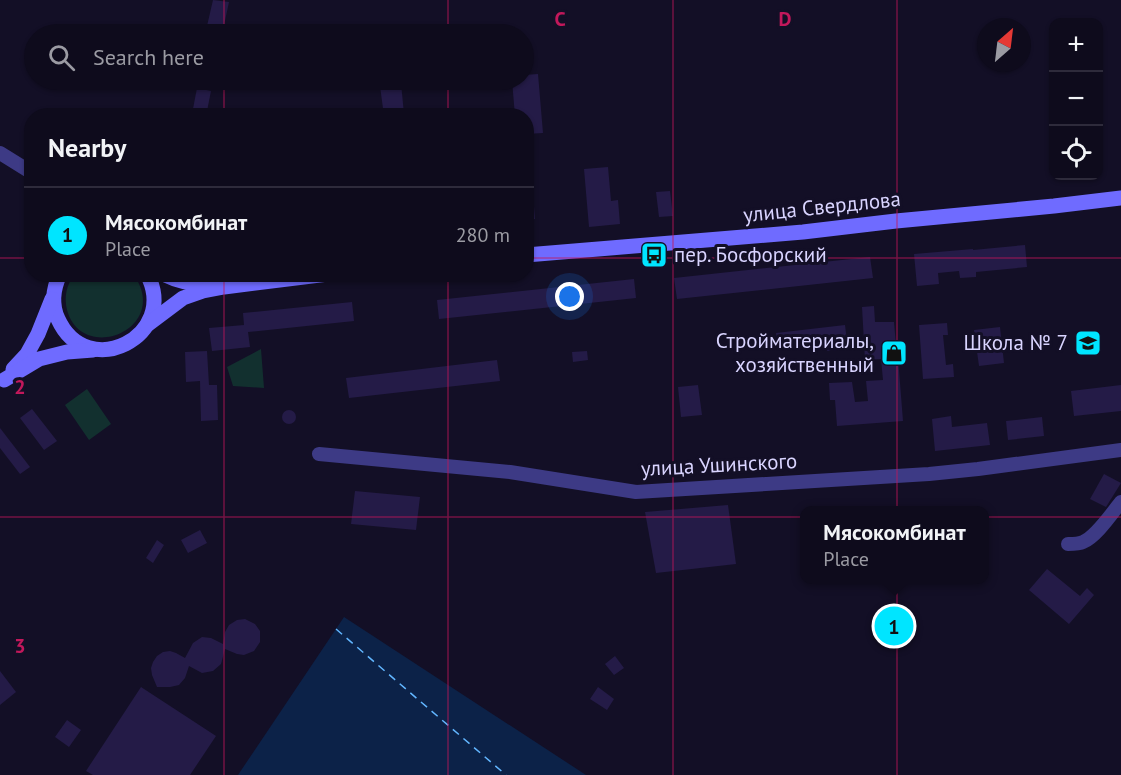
<!DOCTYPE html>
<html lang="en">
<head>
<meta charset="utf-8">
<style>
  body { margin:0; font-family:"PT Sans",sans-serif; background:#1c1929; color:#f1f3f6 }
  .controls { position:absolute; right:18px; top:18px; display:grid; overflow:hidden; border-radius:12px; box-shadow:0 2px 4px #0004 }
  .controls button { width:54px; height:54px; display:grid; place-items:center; padding:0; border:0; border-bottom:2px solid #2e2b3b; background:#0e0b1c; color:#f1f3f6; font:30px sans-serif }
  .compass { position:absolute; left:977px; top:18px; width:54px; height:54px; border-radius:50%; background:#0e0b1c; box-shadow:0 2px 4px #0004; rotate:28deg }
  .you { position:absolute; left:570px; top:297px; width:21px; height:21px; margin:-15px; border:4px solid #fff; border-radius:50%; background:#1a73e8; box-shadow:0 0 0 9px #1a73e833 }
  .badge { display:grid; place-items:center; width:39px; height:39px; border-radius:50%; background:#00e5ff; color:#111; font-size:20px; font-weight:700 }
  .pin { position:absolute; translate:-50% -50%; border:3px solid #fff; box-shadow:0 2px 6px #0006 }
  .popup { position:absolute; left:800px; top:506px; width:189px; height:78px; box-sizing:border-box; display:grid; place-content:center; border-radius:12px; background:#0e0b1c; filter:drop-shadow(0 2px 4px #0005); font-size:20px; white-space:nowrap; color:#9b9ba3 }
  .popup b { font-size:22px; color:#f1f3f6 }
  .popup::after { content:''; position:absolute; left:50%; top:100%; margin-left:-12px; border:12px solid transparent; border-top-color:#0e0b1c }
  .list { margin:0; padding:0; list-style:none }
  h2 { display:flex; justify-content:space-between; align-items:center; height:78px; margin:0; padding:0 24px; font-size:26px }
  h2 small { font-size:20px; font-weight:400; color:#9b9ba3 }
  .list li { display:grid; grid-template-columns:39px 1fr auto; gap:18px; align-items:center; box-sizing:border-box; height:96px; padding:0 24px; border-top:2px solid #2e2b3b }
  .list b { display:block; font-size:22px; white-space:nowrap }
  .list p { margin:0; font-size:20px; white-space:nowrap; color:#9b9ba3 }
  .list em { font-size:20px; font-style:normal; color:#9b9ba3 }
  .icon { flex:none; width:33px; height:33px; fill:none; stroke:currentColor; stroke-width:2; stroke-linecap:round; stroke-linejoin:round }
  .map { position:relative; flex:none; width:1121px; height:775px; overflow:hidden }
  .search { position:absolute; background:#0e0b1c; box-shadow:0 2px 4px #0004; left:24px; top:24px; width:510px; height:66px; display:flex; align-items:center; gap:15px; box-sizing:border-box; padding:0 21px; border-radius:33px; color:#9b9ba3; font-size:22px }
  .panel { position:absolute; background:#0e0b1c; box-shadow:0 2px 4px #0004; left:24px; top:108px; width:510px; height:174px; border-radius:24px }
  .map>svg:first-child { display:block }
  .green { fill:#12302f }
  .water { fill:#0c2248 }
  .lines { fill:none; stroke-linecap:round; stroke-linejoin:round }
  .ferry { stroke:#62b6ff; stroke-width:1.5; stroke-dasharray:8 6; stroke-linecap:butt }
  .building { fill:#241b47 }
  .minor { stroke:#3d3a85; stroke-width:14 }
  .secondary { stroke:#6f6bff; stroke-width:15 }
  .grid { fill:none; stroke:#c2185b; stroke-width:1.5; stroke-opacity:0.55 }
  .labels { text-anchor:middle; stroke-width:6; stroke-linejoin:round; paint-order:stroke }
  .street-label { font-size:21px; fill:#d9d4ff; stroke:#130f26 }
  .poi-label { font-size:21px; fill:#d9d4ff; stroke:#130f26; text-anchor:end }
  .grid-label { font-size:20px; text-anchor:middle; font-weight:bold; fill:#c2185b; stroke:#130f26; stroke-width:6; stroke-linejoin:round; paint-order:stroke }
</style>
</head>
<body>
<div class="map">
<svg width="1121" height="775" viewBox="0 0 1121 775">
  <rect width="100%" height="100%" fill="#130f26"/>
  <g class="green">
    <path d="M75 274 134 275C171 329 82 365 67 310 64 297 66 285 75 274Z"/>
    <path d="M261 349 264 388 233 386 227 367Z"/>
    <path d="M87 389 111 424 89 440 65 405Z"/>
  </g>
  <path class="water" d="M344 617 586 775H238Z"/>
  <g class="lines">
    <path class="ferry" d="M336 629 506 775"/>
  </g>
  <g class="building">
    <path d="M213 0 229 2 223 30 207 26Z"/>
    <path d="M538 74 543 133 526 134V116H515L512 80H524V75Z"/>
    <path d="M401 83 404 114 384 116 380 86Z"/>
    <path d="M197 88 211 91 206 116 192 114Z"/>
    <path d="M608 167 611 201 618 200 620 224 589 227 584 169Z"/>
    <path d="M670 191 673 216 659 217 656 192Z"/>
    <path d="M533 194 535 219 526 220V195Z"/>
    <path d="M1025 245 1027 267 976 272V277L960 278 959 271 938 273 939 284 917 286 914 254 973 249V250Z"/>
    <path d="M870 257 873 278 677 299 674 278Z"/>
    <path d="M634 279 636 298 439 319 437 300Z"/>
    <path d="M352 302 354 321 248 332 250 347 212 351 209 328 244 325 243 313Z"/>
    <path d="M874 306 875 322H894L896 345H897L903 421 837 426 835 400H830L829 383 852 382 855 402 868 401 866 381 883 380 881 359 865 360 862 307Z"/>
    <path d="M947 323 948 335H943L946 365 953 364 954 377 923 379 919 325Z"/>
    <path d="M845 325 848 349 827 351 826 342 778 348 776 333Z"/>
    <path d="M1000 327 1004 363 979 366 974 330Z"/>
    <path d="M207 351 209 385H217L218 420 201 421 200 381 186 382 185 352Z"/>
    <path d="M587 351 588 360 573 362 572 352Z"/>
    <path d="M497 360 500 381 349 398 346 378Z"/>
    <path d="M698 385 702 415 681 417 678 387Z"/>
    <path d="M1121 385V411L1074 416 1071 391Z"/>
    <path d="M32 409 57 441 44 450 20 418Z"/>
    <circle cx="289" cy="417" r="7"/>
    <path d="M951 416 952 427 987 423 990 445 935 451 932 419Z"/>
    <path d="M1042 417 1044 436 1008 440 1006 421Z"/>
    <path d="M0 428 30 467 20 474 0 448Z"/>
    <path d="M1104 474 1121 483 1106 507 1090 499Z"/>
    <path d="M355 491 420 497 416 530 351 524Z"/>
    <path d="M728 505 736 564 656 573 645 512Z"/>
    <path d="M200 530 207 543 188 553 181 540Z"/>
    <path d="M157 540 164 545 153 563 146 558Z"/>
    <path d="M1047 569 1080 596 1087 588 1094 595 1069 624 1029 590Z"/>
    <path d="M245 619 255 624 260 631V642L254 651 244 655 237 654 225 649 221 664 213 671 202 673 189 666 185 678 179 685 170 687H157L152 675 151 668 153 662 157 656 163 652 170 651 176 653 185 658 193 643 202 637 211 638 223 644 225 632 229 625 237 620Z"/>
    <path d="M615 656 624 668 614 675 605 664Z"/>
    <path d="M0 671 16 692 0 705Z"/>
    <path d="M141 687 216 736 190 775H93L86 771Z"/>
    <path d="M598 687 614 699 607 710 590 699Z"/>
    <path d="M67 720 81 730 69 747 55 737Z"/>
  </g>
  <g class="lines">
    <g class="minor">
      <path d="M0 153 29 171 32 174"/>
      <path d="M319 454 510 472 636 492 929 474 978 469 1121 450"/>
      <path d="M1068 544C1073 544 1079 544 1083 542 1096 537 1112 513 1121 502"/>
    </g>
    <g class="secondary">
      <path d="M526 255 803 232 896 221 1054 206 1121 198"/>
      <path d="M60 274C53 289 51 304 58 319 87 383 180 336 147 274"/>
      <path d="M163 274C179 282 195 285 213 286"/>
      <path d="M147 325 183 298 203 291 224 287 328 274"/>
      <path d="M13 369 27 354 38 334 52 299"/>
      <path d="M4 380 39 359 67 352 93 350"/>
    </g>
  </g>
  <path class="grid" d="M224 0V34M448 0V34M673 0V775M897 0V775M224 80V116M448 80V116M0 258H32M526 258H1121M224 274V775M448 274V775M0 517H1121"/>
  <defs>
    <symbol id="bus-square" viewBox="-11 -11 22 22"><rect x="-9" y="-9" width="18" height="18" rx="4" fill="#00e5ff" stroke="#130f26"/><path d="M-5-6H5V4H4V6H2V4H-2V6H-4V4H-5ZM-3.5-4V0h7V-4ZM-3.5 1.2v1.5H-2V1.2ZM2 1.2v1.5H3.5V1.2Z" fill="#111"/></symbol>
    <symbol id="school-square" viewBox="-11 -11 22 22"><rect x="-9" y="-9" width="18" height="18" rx="4" fill="#00e5ff" stroke="#130f26"/><path d="M0-5L7-2L0 1L-7-2ZM-4 1L0 2.5L4 1V4Q0 6-4 4Z" fill="#111"/></symbol>
    <symbol id="shop-square" viewBox="-11 -11 22 22"><rect x="-9" y="-9" width="18" height="18" rx="4" fill="#00e5ff" stroke="#130f26"/><path d="M-5-2.5h2.3a2.7 3.5 0 0 1 5.4 0H5L5.5 6h-11ZM-1.5-2.5h3a1.5 2.3 0 0 0-3 0Z" fill="#111"/></symbol>
  </defs>
  <g fill-rule="evenodd">
    <use href="#bus-square" x="639" y="240" width="30" height="30"/>
    <use href="#school-square" x="1073" y="328" width="30" height="30"/>
    <use href="#shop-square" x="879" y="338" width="30" height="30"/>
  </g>
  <g class="labels">
    <g class="street-label">
      <text transform="translate(822 207) rotate(-6)" y="7">улица Свердлова</text>
      <text transform="translate(719 465) rotate(-3)" y="7">улица Ушинского</text>
    </g>
    <g class="poi-label">
      <text x="674" y="262" text-anchor="start">пер. Босфорский</text>
      <text x="874" y="348">Стройматериалы,<tspan x="874" dy="24">хозяйственный</tspan></text>
      <text x="1068" y="350">Школа № 7</text>
    </g>
  </g>
  <g class="grid-label">
    <text x="560" y="26">C</text>
    <text x="785" y="26">D</text>
    <text x="20" y="394">2</text>
    <text x="20" y="653">3</text>
  </g>
</svg>
<div class="controls">
<button>+</button>
<button>−</button>
<button><svg class="icon" aria-label="locate" viewBox="0 0 24 24"><circle cx="12" cy="12" r="6"/><path d="M12 2v4M12 18v4M2 12h4M18 12h4"/></svg></button>
</div>
<svg class="compass" viewBox="-18 -18 36 36"><path d="M0-13l5 13h-10z" fill="#e53935"/><path d="M0 13l5-13h-10z" fill="#9b9ba3"/></svg>
<div class="you"></div>
<div class="pin badge" style="left:894px;top:626px">1</div>
<div class="popup"><b>Мясокомбинат</b>Place</div>
<div class="search"><svg class="icon" aria-label="search" viewBox="0 0 24 24"><circle cx="10" cy="10" r="6"/><path d="M15 15l6 6"/></svg>Search here</div>
<section class="panel">
<h2>Nearby<small></small></h2>
<ul class="list">
<li><span class="badge">1</span><div><b>Мясокомбинат</b><p>Place</p></div><em>280 m</em></li>
</ul>
</section>
</div>
</body>
</html>
